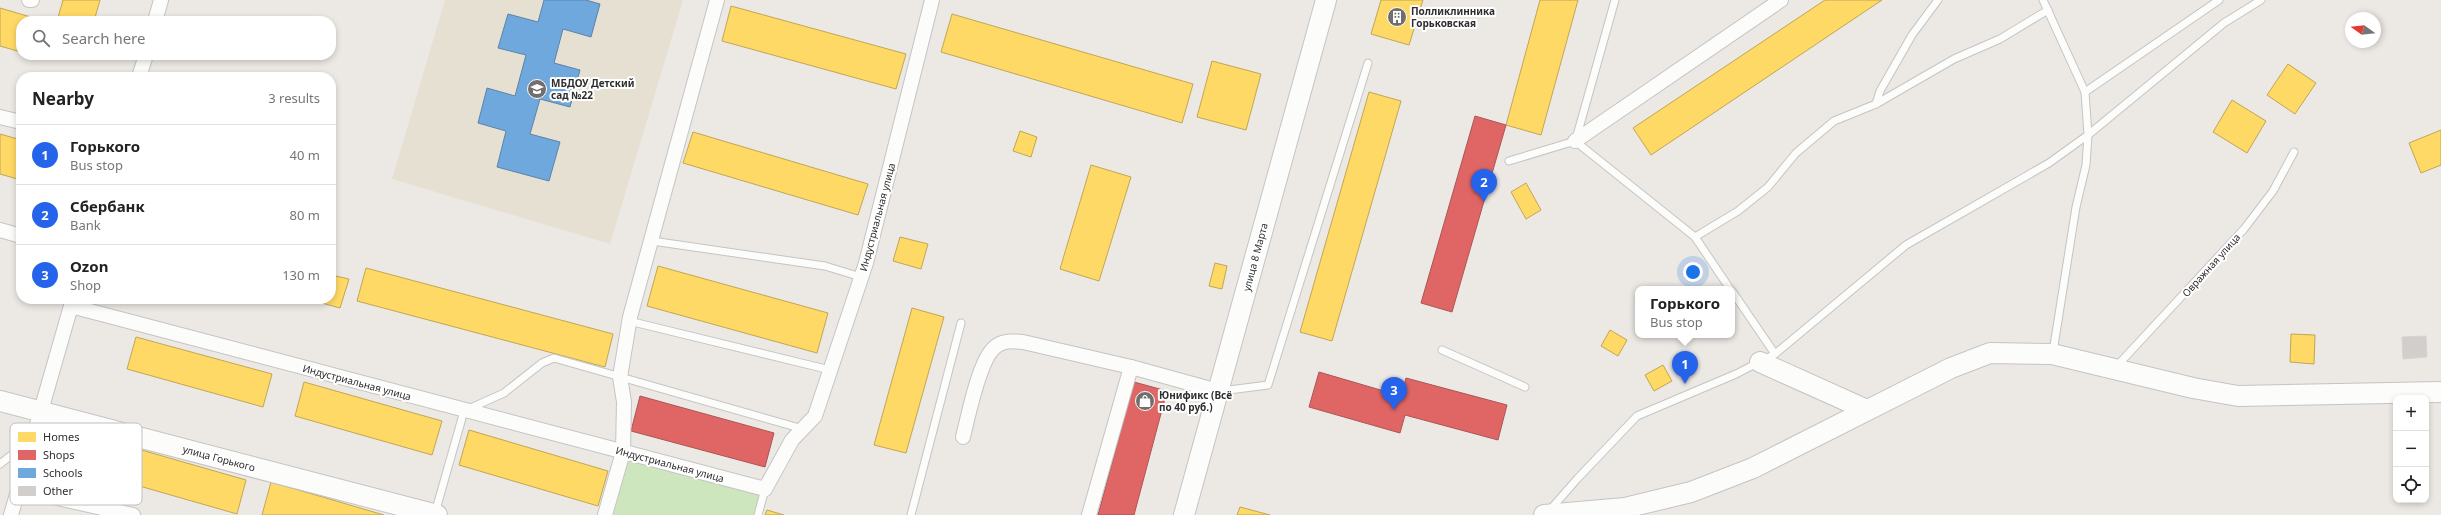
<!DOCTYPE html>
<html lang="en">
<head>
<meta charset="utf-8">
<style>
  body { margin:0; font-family:"Noto Sans",sans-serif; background:#f6f6f6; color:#222 }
  .controls { position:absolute; right:12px; bottom:12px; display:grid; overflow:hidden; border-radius:8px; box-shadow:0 2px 6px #0003 }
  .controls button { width:36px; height:36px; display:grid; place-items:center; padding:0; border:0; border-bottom:1px solid #e0e0e0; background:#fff; color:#222; font:20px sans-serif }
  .compass { position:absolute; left:2345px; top:12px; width:36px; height:36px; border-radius:50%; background:#fff; box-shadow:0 2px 6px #0003; rotate:285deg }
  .you { position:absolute; left:1693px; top:272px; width:14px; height:14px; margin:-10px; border:3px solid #fff; border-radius:50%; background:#1a73e8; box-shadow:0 0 0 6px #1a73e833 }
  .badge { display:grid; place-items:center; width:26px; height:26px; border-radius:50%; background:#2563eb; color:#fff; font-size:13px; font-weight:700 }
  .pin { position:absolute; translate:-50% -33px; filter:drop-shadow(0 1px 2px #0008) }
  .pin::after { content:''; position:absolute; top:21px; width:14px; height:12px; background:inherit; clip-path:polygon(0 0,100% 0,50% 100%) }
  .popup { position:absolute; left:1635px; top:286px; width:100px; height:52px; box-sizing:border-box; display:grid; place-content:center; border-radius:8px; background:#fff; filter:drop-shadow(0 1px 3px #0005); font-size:13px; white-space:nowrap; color:#767676 }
  .popup b { font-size:15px; color:#222 }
  .popup::after { content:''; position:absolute; left:50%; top:100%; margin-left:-8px; border:8px solid transparent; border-top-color:#fff }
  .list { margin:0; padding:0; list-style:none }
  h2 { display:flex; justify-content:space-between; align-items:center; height:52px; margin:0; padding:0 16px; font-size:17px }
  h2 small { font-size:13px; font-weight:400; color:#767676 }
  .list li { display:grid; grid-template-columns:26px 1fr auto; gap:12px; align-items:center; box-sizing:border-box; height:60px; padding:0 16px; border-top:1px solid #e0e0e0 }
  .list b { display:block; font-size:15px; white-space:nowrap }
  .list p { margin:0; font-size:13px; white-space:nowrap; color:#767676 }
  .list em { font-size:13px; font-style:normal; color:#767676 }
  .icon { flex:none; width:22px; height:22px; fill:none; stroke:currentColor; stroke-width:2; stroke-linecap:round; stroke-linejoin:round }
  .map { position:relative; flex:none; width:2441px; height:515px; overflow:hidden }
  .search { position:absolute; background:#fff; box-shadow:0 2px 6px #0003; left:16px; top:16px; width:320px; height:44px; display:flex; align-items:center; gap:10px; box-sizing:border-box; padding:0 14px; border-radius:16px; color:#767676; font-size:15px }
  .panel { position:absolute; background:#fff; box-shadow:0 2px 6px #0003; left:16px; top:72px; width:320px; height:232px; border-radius:16px }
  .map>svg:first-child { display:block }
  .education { fill:#e6e0d3 }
  .green { fill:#cee6be }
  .homes { fill:#ffd966; stroke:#c0a655 }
  .shops { fill:#e06666; stroke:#ab5555 }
  .schools { fill:#6fa8dc; stroke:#5c83a8 }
  .building { fill:#d1cecb; stroke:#d7d4d0 }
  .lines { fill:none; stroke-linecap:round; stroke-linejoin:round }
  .lane-casing { stroke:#c5c4c5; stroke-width:9 }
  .street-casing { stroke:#c5c4c5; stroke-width:16 }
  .secondary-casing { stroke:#c5c4c5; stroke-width:22 }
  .lane { stroke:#fcfcfb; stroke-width:7 }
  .street { stroke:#fcfcfb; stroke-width:14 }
  .secondary { stroke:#fcfcfb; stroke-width:20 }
  .labels { text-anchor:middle; stroke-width:4; stroke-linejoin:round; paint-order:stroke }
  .poi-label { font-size:10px; font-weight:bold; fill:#2e2e2e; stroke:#fff; text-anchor:start }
  .street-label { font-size:10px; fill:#2e2e2e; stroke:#fff }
  .key { fill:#fff; stroke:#c0c0c0; stroke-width:1 }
  .key-label { font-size:11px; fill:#2e2e2e }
</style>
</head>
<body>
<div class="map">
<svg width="2441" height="515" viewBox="0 0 2441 515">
  <rect width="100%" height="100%" fill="#ece8e4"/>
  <path class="education" d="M445 0H683L610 244 392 179Z"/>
  <path class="green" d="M623 452 765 489 758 515H605Z"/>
  <g class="homes">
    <path d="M63 0H100L94 21H57Z"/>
    <path d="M1381 0H1423L1409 45 1371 34Z"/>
    <path d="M1540 0H1578L1541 135 1506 125Z"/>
    <path d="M1825 0H1882L1651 155 1633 128Z"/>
    <path d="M731 6 906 54 896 89 722 41Z"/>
    <path d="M0 8 41 20 21 21V52L0 46Z"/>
    <path d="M952 14 1193 84 1182 123 941 52Z"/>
    <path d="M1212 61 1261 74 1246 130 1197 117Z"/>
    <path d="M2288 64 2316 83 2295 114 2267 95Z"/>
    <path d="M1369 92 1401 101 1332 341 1300 332Z"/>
    <path d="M2232 100 2266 121 2247 153 2213 132Z"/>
    <path d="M2441 130V165L2421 173 2409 143Z"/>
    <path d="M1020 131 1037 137 1031 157 1013 151Z"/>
    <path d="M693 132 868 184 858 215 683 163Z"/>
    <path d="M0 134 21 140V180L0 174Z"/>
    <path d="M1091 165 1131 177 1099 281 1060 269Z"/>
    <path d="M1526 183 1541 210 1526 219 1511 192Z"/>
    <path d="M900 237 928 244 921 269 893 261Z"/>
    <path d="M1215 263 1227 266 1222 289 1209 286Z"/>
    <path d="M658 266 828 313 817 353 647 306Z"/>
    <path d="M366 268 613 334 605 367 357 301Z"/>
    <path d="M331 275 349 279 340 308 307 299H331Z"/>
    <path d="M912 308 944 317 906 453 874 445Z"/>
    <path d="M1610 330 1627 340 1618 356 1601 346Z"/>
    <path d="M2291 334 2315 335 2314 364 2290 362Z"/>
    <path d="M136 337 272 374 263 407 127 369Z"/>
    <path d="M1663 365 1672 381 1654 391 1645 375Z"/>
    <path d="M304 382 442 421 432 455 295 416Z"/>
    <path d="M469 430 608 471 598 506 459 465Z"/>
    <path d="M110 441 246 480 237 514 101 475Z"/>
    <path d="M271 482 384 515H262Z"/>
    <path d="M1240 507 1270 515H1237Z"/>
    <path d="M767 510 784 515H765Z"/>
  </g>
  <g class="shops">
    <path d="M1475 116 1506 125 1452 312 1421 303Z"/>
    <path d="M1319 372 1401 396 1406 378 1507 405 1498 440 1405 415 1400 433 1309 407Z"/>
    <path d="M1134 382 1167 391 1134 515H1098Z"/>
    <path d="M640 396 774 433 765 467 631 431Z"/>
  </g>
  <path class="schools" d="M544 0H586L600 4 591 37 563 29 554 63 580 70 570 107 540 99 530 134 560 142 549 181 497 167 506 131 478 123 487 88 515 96 526 55 498 48 508 14 538 22Z"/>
  <path class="building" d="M2426 336 2427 357 2403 359 2402 337Z"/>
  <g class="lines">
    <defs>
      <g id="lane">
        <path d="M2085 92 2219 0"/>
        <path d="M1876 104 1880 91 1912 35 1938 0"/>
        <path d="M1576 139 1615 0"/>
        <path d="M1509 161 1575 141 1695 237 1730 289"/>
        <path d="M1695 237 1738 211 1768 187 1796 153 1834 121 1876 104 1954 59 2000 39 2048 10"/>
        <path d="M652 241 825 266 861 277"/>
        <path d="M1732 291 1775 354"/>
        <path d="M629 321 830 370"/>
        <path d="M1442 350 1525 387"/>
        <path d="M2053 352 2076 207 2086 165 2088 135 2224 23 2261 0"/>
        <path d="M2116 367 2244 229 2273 191 2294 152"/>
        <path d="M1221 391 1268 385 1368 63"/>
        <path d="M0 464 31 440"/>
        <path d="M1549 511 1578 478 1637 416 1736 374 1775 354 1906 245 2049 163 2088 135 2085 92 2043 0"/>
        <path d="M435 513 464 411 504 393 542 363 554 358 803 429"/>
        <path d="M758 515 765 489"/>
        <path d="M911 515 961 323"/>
      </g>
      <g id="street">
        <path d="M29 0H32"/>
        <path d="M155 21 161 0"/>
        <path d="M139 77 146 55"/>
        <path d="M0 117 21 122"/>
        <path d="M1575 141 1781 0"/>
        <path d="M0 230 21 236"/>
        <path d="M71 306 765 489 792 440 815 416 866 263 932 0"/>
        <path d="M963 437C968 417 979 361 994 348 1002 340 1013 341 1023 342L1131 367 1218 391"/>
        <path d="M18 489 133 515"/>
        <path d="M11 515 73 299"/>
        <path d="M605 515 623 452 624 402 620 377 630 317 717 0"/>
        <path d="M1089 515 1131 367"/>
      </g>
      <g id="secondary">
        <path d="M1760 362 1867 410"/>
        <path d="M0 401 437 515"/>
        <path d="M1184 515 1326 0"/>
        <path d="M1544 515 1625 508 1691 492 1753 468 1951 368 1990 353 2052 354 2193 388 2238 396 2441 392"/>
      </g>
    </defs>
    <use href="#lane" class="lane-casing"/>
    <use href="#street" class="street-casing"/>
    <use href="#secondary" class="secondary-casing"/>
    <use href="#lane" class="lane"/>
    <use href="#street" class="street"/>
    <use href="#secondary" class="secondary"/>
  </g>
  <defs>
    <symbol id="building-disc" viewBox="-11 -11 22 22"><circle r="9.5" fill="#706f6e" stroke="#fff"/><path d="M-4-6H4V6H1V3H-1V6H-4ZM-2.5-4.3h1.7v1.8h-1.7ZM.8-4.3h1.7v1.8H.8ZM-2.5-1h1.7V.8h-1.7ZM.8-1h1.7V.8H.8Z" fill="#fff"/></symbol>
    <symbol id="school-disc" viewBox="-11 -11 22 22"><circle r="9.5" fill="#706f6e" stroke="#fff"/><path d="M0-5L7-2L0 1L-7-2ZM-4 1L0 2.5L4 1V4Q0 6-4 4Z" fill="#fff"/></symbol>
    <symbol id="shop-disc" viewBox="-11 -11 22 22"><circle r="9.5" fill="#706f6e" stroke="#fff"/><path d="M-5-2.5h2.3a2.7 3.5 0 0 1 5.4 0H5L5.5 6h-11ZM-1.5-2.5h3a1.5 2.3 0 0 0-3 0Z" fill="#fff"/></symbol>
  </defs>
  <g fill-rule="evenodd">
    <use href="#building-disc" x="1386" y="6" width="22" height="22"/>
    <use href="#school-disc" x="526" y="78" width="22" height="22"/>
    <use href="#shop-disc" x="1134" y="390" width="22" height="22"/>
  </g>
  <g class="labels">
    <g class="poi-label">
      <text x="1411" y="15">Полликлинника<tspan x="1411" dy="12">Горьковская</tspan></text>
      <text x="551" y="87">МБДОУ Детский<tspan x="551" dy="12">сад №22</tspan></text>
      <text x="1159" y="399">Юнификс (Всё<tspan x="1159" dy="12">по 40 руб.)</tspan></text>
    </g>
    <g class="street-label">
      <text transform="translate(877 217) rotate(-75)" y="4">Индустриальная улица</text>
      <text transform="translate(1255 257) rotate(-75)" y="4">улица 8 Марта</text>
      <text transform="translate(2211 265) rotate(-48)" y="4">Овражная улица</text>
      <text transform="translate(357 382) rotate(15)" y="4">Индустриальная улица</text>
      <text transform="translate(219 458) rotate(15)" y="4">улица Горького</text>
      <text transform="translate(670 464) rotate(15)" y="4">Индустриальная улица</text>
    </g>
  </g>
  <rect x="10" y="423" width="132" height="82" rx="6" class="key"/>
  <rect x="18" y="432" width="18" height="10" fill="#ffd966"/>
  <rect x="18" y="450" width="18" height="10" fill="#e06666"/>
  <rect x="18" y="468" width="18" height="10" fill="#6fa8dc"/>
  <rect x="18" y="486" width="18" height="10" fill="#d1cecb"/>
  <g class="key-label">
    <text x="43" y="441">Homes</text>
    <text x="43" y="459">Shops</text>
    <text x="43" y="477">Schools</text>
    <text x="43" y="495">Other</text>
  </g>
</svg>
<div class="controls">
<button>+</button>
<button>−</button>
<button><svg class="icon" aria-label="locate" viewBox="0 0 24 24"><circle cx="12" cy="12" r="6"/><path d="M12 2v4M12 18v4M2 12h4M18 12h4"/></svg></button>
</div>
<svg class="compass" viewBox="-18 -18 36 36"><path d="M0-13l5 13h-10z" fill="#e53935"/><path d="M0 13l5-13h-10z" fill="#767676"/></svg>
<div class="you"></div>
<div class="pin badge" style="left:1685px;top:384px">1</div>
<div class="popup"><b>Горького</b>Bus stop</div>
<div class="pin badge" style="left:1484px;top:202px">2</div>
<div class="pin badge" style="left:1394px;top:410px">3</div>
<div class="search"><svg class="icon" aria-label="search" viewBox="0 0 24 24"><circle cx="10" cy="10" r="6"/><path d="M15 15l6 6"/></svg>Search here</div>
<section class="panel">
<h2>Nearby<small>3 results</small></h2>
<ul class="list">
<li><span class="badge">1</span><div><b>Горького</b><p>Bus stop</p></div><em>40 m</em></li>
<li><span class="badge">2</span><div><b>Сбербанк</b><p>Bank</p></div><em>80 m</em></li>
<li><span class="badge">3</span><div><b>Ozon</b><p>Shop</p></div><em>130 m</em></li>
</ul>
</section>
</div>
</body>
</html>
